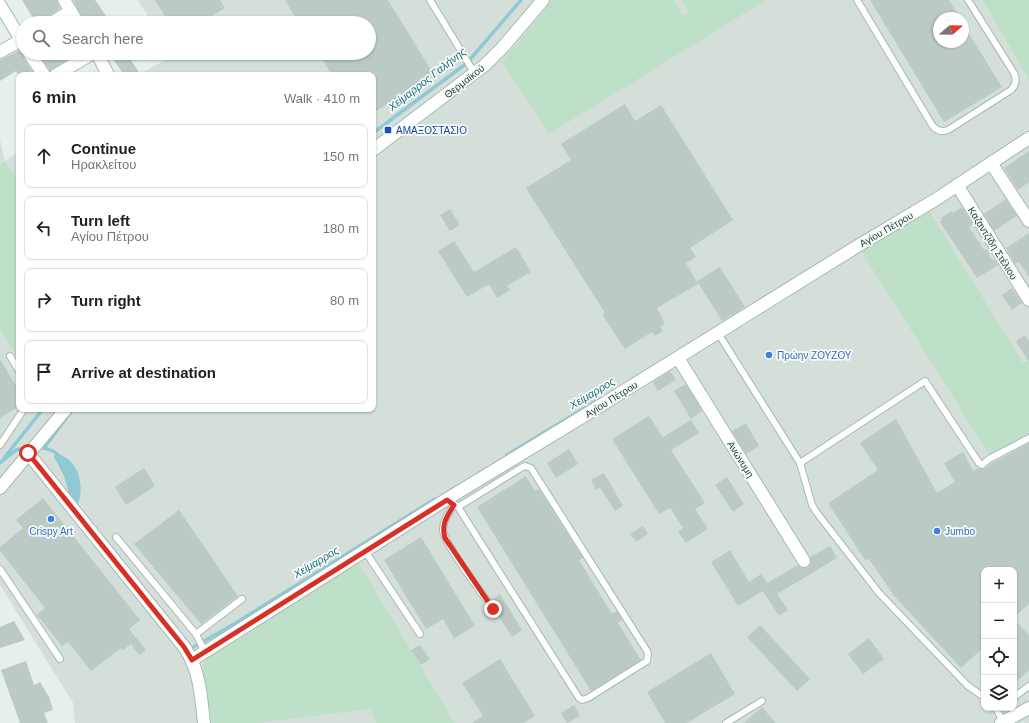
<!DOCTYPE html>
<html lang="en">
<head>
<meta charset="utf-8">
<style>
  body { margin:0; font-family:Arial,sans-serif; background:#f6f6f6; color:#222 }
  .controls { position:absolute; right:12px; bottom:12px; display:grid; overflow:hidden; border-radius:8px; box-shadow:0 1px 3px #0004 }
  .controls button { width:36px; height:36px; display:grid; place-items:center; padding:0; border:0; border-bottom:1px solid #e0e0e0; background:#fff; color:#222; font:20px sans-serif }
  .compass { position:absolute; left:933px; top:12px; width:36px; height:36px; border-radius:50%; background:#fff; box-shadow:0 1px 3px #0004; rotate:70deg }
  .stop { position:absolute; width:12px; height:12px; margin:-9px; border:3px solid #d93025; border-radius:50%; background:#fff }
  .stop.end { background:#d93025; border-color:#fff; box-shadow:0 1px 4px #0008 }
  .list { margin:0; padding:0; list-style:none }
  h2 { display:flex; justify-content:space-between; align-items:center; height:52px; margin:0; padding:0 16px; font-size:17px }
  h2 small { font-size:13px; font-weight:400; color:#767676 }
  .list li { display:grid; grid-template-columns:26px 1fr auto; gap:12px; align-items:center; box-sizing:border-box; height:64px; margin:0 8px 8px; padding:0 8px; border:1px solid #e0e0e0; border-radius:8px }
  .list b { display:block; font-size:15px; white-space:nowrap }
  .list p { margin:0; font-size:13px; white-space:nowrap; color:#767676 }
  .list em { font-size:13px; font-style:normal; color:#767676 }
  .icon { flex:none; width:22px; height:22px; fill:none; stroke:currentColor; stroke-width:2; stroke-linecap:round; stroke-linejoin:round }
  .map { position:relative; flex:none; width:1029px; height:723px; overflow:hidden }
  .search { position:absolute; background:#fff; box-shadow:0 1px 3px #0004; left:16px; top:16px; width:360px; height:44px; display:flex; align-items:center; gap:10px; box-sizing:border-box; padding:0 14px; border-radius:22px; color:#767676; font-size:15px }
  .panel { position:absolute; background:#fff; box-shadow:0 1px 3px #0004; left:16px; top:72px; width:360px; height:340px; border-radius:8px }
  .map>svg:first-child { display:block }
  .built { fill:#d4dfda; fill-rule:evenodd }
  .green { fill:#bfe0c8 }
  .water { fill:#8ec9d4 }
  .lines { fill:none; stroke-linecap:round; stroke-linejoin:round }
  .stream { stroke:#8ec9d4; stroke-width:3.5 }
  .building { fill:#bbcac4 }
  .lane-casing { stroke:#a8b8b2; stroke-width:8 }
  .street-casing { stroke:#a8b8b2; stroke-width:14 }
  .secondary-casing { stroke:#a4bbb3; stroke-width:14 }
  .lane { stroke:#fff; stroke-width:6 }
  .street { stroke:#fff; stroke-width:12 }
  .secondary { stroke:#fff; stroke-width:12 }
  .route { stroke:#d93025; stroke-width:5 }
  .transit-dot { fill:#1a4fb4; stroke:#f7fbf9; stroke-width:1.5 }
  .shop-dot { fill:#3f7fe0; stroke:#f7fbf9; stroke-width:1.5 }
  .labels { text-anchor:middle; stroke-width:3.5; stroke-linejoin:round; paint-order:stroke }
  .street-label { font-size:10px; fill:#24423a; stroke:#f7fbf9 }
  .transit-label { font-size:10px; fill:#164399; stroke:#f7fbf9; text-anchor:start }
  .shop-label { font-size:10px; fill:#366cbe; stroke:#f7fbf9; text-anchor:start }
  .water-label { font-size:11px; font-style:italic; fill:#1c6f80; stroke:#f7fbf9 }
</style>
</head>
<body>
<div class="map">
<svg width="1029" height="723" viewBox="0 0 1029 723">
  <rect width="100%" height="100%" fill="#e6efeb"/>
  <path class="built" d="M138 0H1029V723H75L73 703 0 585V140L5 161 19 152V409H373V75H138L172 56 170 53H369V23H152ZM939 18H963V42H939ZM984 570H1014V708H984Z"/>
  <g class="green">
    <path d="M552 0H674L683 16 689 12 682 0H766L549 134 502 62Z"/>
    <path d="M982 0H1029V79Z"/>
    <path d="M5 162 19 182V360L0 329V164Z"/>
    <path d="M928 209 1023 363 1029 360V436L992 459 860 249Z"/>
    <path d="M357 560 455 723H376L370 709 257 723H212L203 669 204 664 208 658 216 652Z"/>
  </g>
  <path class="water" d="M54 451C61 455 68 458 73 464 81 475 83 492 78 504L69 493 64 476 54 457Z"/>
  <g class="lines">
    <g class="stream">
      <path d="M373 133 467 63 521 0"/>
      <path d="M37 447C44 448 52 449 57 454"/>
      <path d="M44 448 73 409"/>
      <path d="M507 455 603 397"/>
      <path d="M4 458 43 409"/>
      <path d="M0 463 16 450 29 447"/>
      <path d="M188 648 190 649 234 624 435 499"/>
    </g>
  </g>
  <g class="building">
    <path d="M22 0H57L60 9 47 17 44 23H36Z"/>
    <path d="M73 0H95L111 23H85Z"/>
    <path d="M155 0H220L225 8 200 23H169Z"/>
    <path d="M285 0H388L434 75 373 113V75H332L318 53H369V23H299Z"/>
    <path d="M870 0H949L960 18H939V42H963V24L1002 87 944 122Z"/>
    <path d="M20 50 22 51 23 57 35 75H18L16 71 0 81V60Z"/>
    <path d="M38 53H78L50 71Z"/>
    <path d="M109 53H126L141 75H124Z"/>
    <path d="M625 104 635 121 661 105 733 220 690 248 696 257 686 263 698 284 657 308 665 324 660 327 663 331 655 336 652 332 625 349 602 314 605 313 526 188 571 160 561 144Z"/>
    <path d="M1029 151V182L1018 190 1004 168Z"/>
    <path d="M1006 199 1017 216 994 231 984 214Z"/>
    <path d="M962 207 973 224 969 227 984 250H988L990 258 996 261 998 265 977 278 940 222 942 220 941 218 952 211 953 213Z"/>
    <path d="M450 209 460 225 450 231 440 215Z"/>
    <path d="M1029 233V277L1019 262 1015 264 1006 248Z"/>
    <path d="M454 241 474 272 516 247 531 272 507 286 510 290 497 298 489 284 467 297 438 251Z"/>
    <path d="M720 267 745 307 722 321 697 281Z"/>
    <path d="M1012 288 1022 303 1012 310 1002 295Z"/>
    <path d="M1025 335 1029 341V362L1016 341Z"/>
    <path d="M0 359 19 391V406L0 418Z"/>
    <path d="M670 371 676 380 658 391 653 382Z"/>
    <path d="M686 384 702 411 691 419 674 391Z"/>
    <path d="M649 416 663 437 691 420 699 433 671 450 705 503 695 509 708 529 686 543 678 532 683 528 670 508 659 514 612 439Z"/>
    <path d="M896 419 937 493 955 482 944 463 963 452 973 471 979 468 982 469H985L992 463 1029 443V604L1014 617V570H984V647L961 668 895 597 869 559 865 560 828 503 878 470 860 443Z"/>
    <path d="M746 423 759 446 746 454 732 431Z"/>
    <path d="M569 449 578 464 556 478 547 463Z"/>
    <path d="M144 468 155 486 126 505 115 487Z"/>
    <path d="M604 473 623 506 615 511 600 487 596 490 591 480Z"/>
    <path d="M526 476 535 491 539 489 583 558 579 560 612 614 617 611 622 620 618 623 641 660 591 691 477 507Z"/>
    <path d="M727 477 744 504 733 512 715 485Z"/>
    <path d="M43 498 140 620 129 629 146 650 139 655 131 644 123 650 121 648 91 671 68 642 62 646 37 615 45 608 0 551V547L23 528 16 520Z"/>
    <path d="M179 510 238 596 201 624 134 544Z"/>
    <path d="M643 526 648 534 636 542 630 534Z"/>
    <path d="M421 537 475 626 454 638 443 619 426 629 384 560Z"/>
    <path d="M830 546 837 558 777 594 788 610 779 616 763 591 738 606 711 562 730 550 749 582 761 574 767 583 798 565 801 568H808L811 564 810 557Z"/>
    <path d="M500 594 522 630 512 637 496 612 497 608 492 600Z"/>
    <path d="M1014 619 1029 635V670L1014 684Z"/>
    <path d="M14 621 25 640 0 648V627Z"/>
    <path d="M760 625 810 679 797 691 747 637Z"/>
    <path d="M869 638 884 659 863 674 848 654Z"/>
    <path d="M420 645 430 659 421 665 411 650Z"/>
    <path d="M711 653 735 694 687 723H665L647 692Z"/>
    <path d="M500 659 535 716 524 723H472L483 716 462 683Z"/>
    <path d="M26 661 34 685 40 682 49 697 53 710 44 713 48 723H20L1 670Z"/>
    <path d="M574 705 580 716 567 723 561 713Z"/>
    <path d="M762 707 776 723H744Z"/>
  </g>
  <g class="lines">
    <defs>
      <g id="lane">
        <path d="M430 0 475 74"/>
        <path d="M857 0 932 125C936 131 942 132 948 130L1011 90C1016 85 1017 80 1014 73L968 0"/>
        <path d="M718 333 800 463 812 505 817 513 879 593 968 686 984 697"/>
        <path d="M10 356 19 371"/>
        <path d="M0 445 24 409"/>
        <path d="M800 463 925 381 979 463 982 465 989 459 1029 438"/>
        <path d="M447 499 458 507 579 698 582 700 588 698 647 661 648 654 647 651 531 468 525 466 521 468 458 507"/>
        <path d="M454 505C449 513 443 520 443 530 444 544 483 595 493 609"/>
        <path d="M116 537 196 634"/>
        <path d="M365 551 420 634"/>
        <path d="M0 569 60 659"/>
        <path d="M205 652 196 634 242 599"/>
        <path d="M1014 697 1029 686"/>
        <path d="M996 708 1003 722"/>
        <path d="M726 723 762 701"/>
      </g>
      <g id="street">
        <path d="M64 0 78 23"/>
        <path d="M0 5 23 43"/>
        <path d="M51 23 71 11"/>
        <path d="M0 52 23 39"/>
        <path d="M29 53 44 75"/>
        <path d="M97 53 108 75"/>
        <path d="M56 75 93 53"/>
        <path d="M991 163 1029 221"/>
        <path d="M957 185 1029 300"/>
        <path d="M678 358 804 561"/>
        <path d="M192 660 447 499 582 417 856 247 935 200 1029 138"/>
      </g>
      <g id="secondary">
        <path d="M373 150 485 65 503 47 543 0"/>
        <path d="M28 453 185 648C200 671 201 696 204 723"/>
        <path d="M0 488 66 409"/>
        <path d="M1001 723 1029 708"/>
      </g>
    </defs>
    <use href="#lane" class="lane-casing"/>
    <use href="#street" class="street-casing"/>
    <use href="#secondary" class="secondary-casing"/>
    <use href="#lane" class="lane"/>
    <use href="#street" class="street"/>
    <use href="#secondary" class="secondary"/>
  </g>
  <g class="lines">
    <path class="route" d="M28 453 167 626 184 647 192 660 447 500 454 505C447 516 441 524 445 538L493 609"/>
  </g>
  <rect class="transit-dot" x="384" y="126" width="8" height="8" rx="2"/>
  <g class="shop-dot">
    <circle cx="769" cy="355" r="4"/>
    <circle cx="51" cy="519" r="4"/>
    <circle cx="937" cy="531" r="4"/>
  </g>
  <g class="labels">
    <g class="street-label">
      <text transform="translate(464 81) rotate(-38)" y="4">Θερμαϊκού</text>
      <text transform="translate(886 229) rotate(-30)" y="4">Αγίου Πέτρου</text>
      <text transform="translate(993 243) rotate(58)" y="4">Καζαντζίδη Στέλιου</text>
      <text transform="translate(611 399) rotate(-32)" y="4">Αγίου Πέτρου</text>
      <text transform="translate(741 459) rotate(58)" y="4">Ανώνυμη</text>
    </g>
    <g class="transit-label">
      <text x="396" y="134">ΑΜΑΞΟΣΤΑΣΙΟ</text>
    </g>
    <g class="shop-label">
      <text x="777" y="359">Πρώην ΖΟΥΖΟΥ</text>
      <text x="51" y="535" text-anchor="middle">Crispy Art</text>
      <text x="945" y="535">Jumbo</text>
    </g>
    <g class="water-label">
      <text transform="translate(427 79) rotate(-38)" y="4">Χείμαρρος Γαλήνης</text>
      <text transform="translate(592 393) rotate(-31)" y="4">Χείμαρρος</text>
      <text transform="translate(316 562) rotate(-31)" y="4">Χείμαρρος</text>
    </g>
  </g>
</svg>
<div class="controls">
<button>+</button>
<button>−</button>
<button><svg class="icon" aria-label="locate" viewBox="0 0 24 24"><circle cx="12" cy="12" r="6"/><path d="M12 2v4M12 18v4M2 12h4M18 12h4"/></svg></button>
<button><svg class="icon" aria-label="layers" viewBox="0 0 24 24"><path d="M12 4l9 5-9 5-9-5zM3 14l9 5 9-5"/></svg></button>
</div>
<svg class="compass" viewBox="-18 -18 36 36"><path d="M0-13l5 13h-10z" fill="#e53935"/><path d="M0 13l5-13h-10z" fill="#767676"/></svg>
<div class="stop" style="left:28px;top:453px"></div>
<div class="stop end" style="left:493px;top:609px"></div>
<div class="search"><svg class="icon" aria-label="search" viewBox="0 0 24 24"><circle cx="10" cy="10" r="6"/><path d="M15 15l6 6"/></svg>Search here</div>
<section class="panel">
<h2>6 min<small>Walk · 410 m</small></h2>
<ul class="list">
<li><svg class="icon" aria-label="ahead" viewBox="0 0 24 24"><path d="M12 20V5M6 11l6-6 6 6"/></svg><div><b>Continue</b><p>Ηρακλείτου</p></div><em>150 m</em></li>
<li><svg class="icon" aria-label="left" viewBox="0 0 24 24"><path d="M17 20v-9H6M10 6l-5 5 5 5"/></svg><div><b>Turn left</b><p>Αγίου Πέτρου</p></div><em>180 m</em></li>
<li><svg class="icon" aria-label="right" viewBox="0 0 24 24"><path d="M7 20v-9h11M14 6l5 5-5 5"/></svg><div><b>Turn right</b></div><em>80 m</em></li>
<li><svg class="icon" aria-label="arrive" viewBox="0 0 24 24"><path d="M6 21V4h12l-3 4 3 4H6"/></svg><div><b>Arrive at destination</b></div></li>
</ul>
</section>
</div>
</body>
</html>
